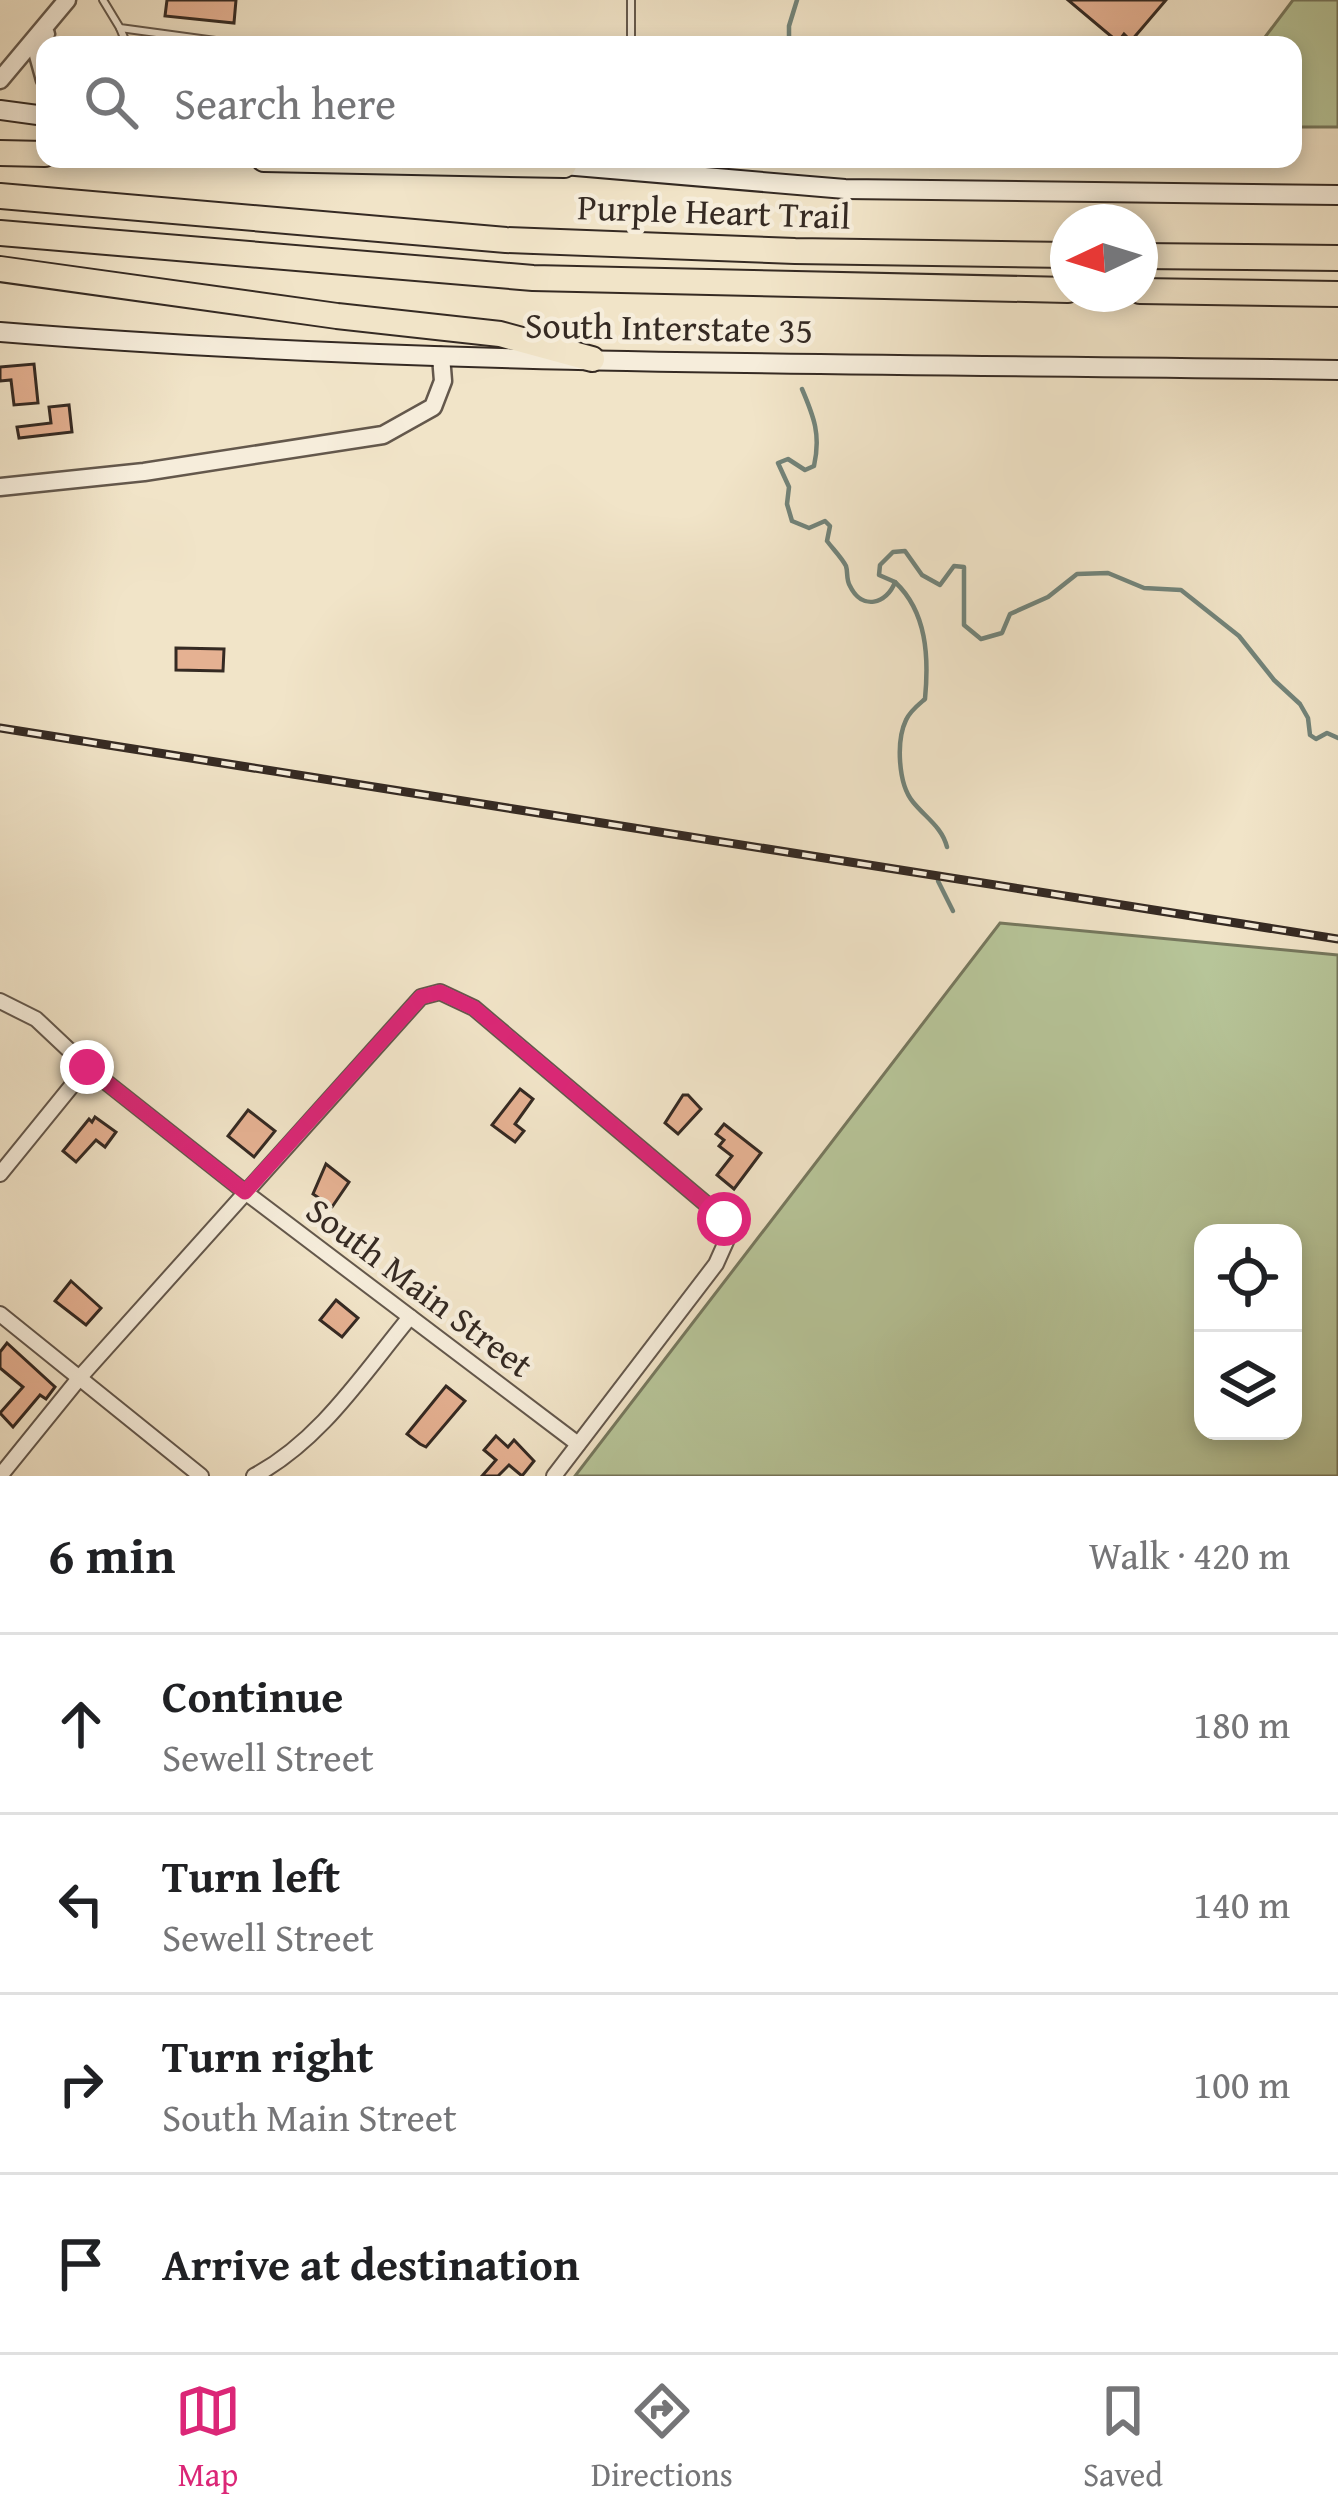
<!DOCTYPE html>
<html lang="en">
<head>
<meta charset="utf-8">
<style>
  body { margin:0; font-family:"Gentium Book Plus",serif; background:#f2f2f2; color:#202124 }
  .controls { position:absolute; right:36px; bottom:36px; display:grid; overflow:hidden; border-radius:24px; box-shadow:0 6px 18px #0003 }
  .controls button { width:108px; height:108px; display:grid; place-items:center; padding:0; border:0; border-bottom:3px solid #e0e0e0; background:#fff; color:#202124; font:60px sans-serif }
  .compass { position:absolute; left:1050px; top:204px; width:108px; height:108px; border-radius:50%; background:#fff; box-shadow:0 6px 18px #0003; rotate:266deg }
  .stop { position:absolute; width:36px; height:36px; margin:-27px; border:9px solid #db2777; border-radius:50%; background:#fff }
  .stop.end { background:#db2777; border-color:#fff; box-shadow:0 3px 12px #0008 }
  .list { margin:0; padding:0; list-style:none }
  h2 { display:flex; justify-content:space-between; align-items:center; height:156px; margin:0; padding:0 48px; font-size:51px }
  h2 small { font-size:39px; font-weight:400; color:#757577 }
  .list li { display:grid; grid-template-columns:78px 1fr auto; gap:36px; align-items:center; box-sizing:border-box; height:180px; padding:0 48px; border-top:3px solid #e0e0e0 }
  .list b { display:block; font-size:45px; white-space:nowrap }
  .list p { margin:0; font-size:39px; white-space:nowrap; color:#757577 }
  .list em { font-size:39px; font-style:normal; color:#757577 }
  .icon { flex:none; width:66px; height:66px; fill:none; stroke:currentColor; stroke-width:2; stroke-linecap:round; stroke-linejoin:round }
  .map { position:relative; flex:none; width:1338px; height:1476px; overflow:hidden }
  .search { position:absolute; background:#fff; box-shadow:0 6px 18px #0003; left:36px; right:36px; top:36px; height:132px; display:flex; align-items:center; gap:30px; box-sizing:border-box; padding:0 42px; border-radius:24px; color:#757577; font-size:45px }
  .sheet { height:876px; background:#fff }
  nav { display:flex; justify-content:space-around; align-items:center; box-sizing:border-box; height:168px; border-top:3px solid #e0e0e0; background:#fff; font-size:33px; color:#757577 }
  nav a { display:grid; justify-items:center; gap:6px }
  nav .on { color:#db2777 }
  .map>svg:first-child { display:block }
  .green { fill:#b7c599; stroke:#76785e; stroke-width:3; fill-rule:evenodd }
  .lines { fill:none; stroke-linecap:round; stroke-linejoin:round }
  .stream { stroke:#728379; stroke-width:4.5 }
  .building { fill:#e5b192; stroke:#352a23; stroke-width:3 }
  .service-casing { stroke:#64584c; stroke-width:10 }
  .minor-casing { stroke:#64584c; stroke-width:18 }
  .tertiary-casing { stroke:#64584c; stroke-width:21 }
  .secondary-casing { stroke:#352a23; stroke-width:22 }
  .motorway-casing { stroke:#352a23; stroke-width:28 }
  .service { stroke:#f6eddb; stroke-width:6 }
  .minor { stroke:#f6eddb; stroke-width:14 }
  .tertiary { stroke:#f6eddb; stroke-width:16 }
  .secondary { stroke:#f6eddb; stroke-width:18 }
  .motorway { stroke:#f1e4c8; stroke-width:24 }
  .rail-casing { stroke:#352a23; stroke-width:9 }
  .rail { stroke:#f6eddb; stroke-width:4.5; stroke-dasharray:14; stroke-linecap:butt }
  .route { stroke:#db2777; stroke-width:15 }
  .labels { text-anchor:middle; stroke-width:9; stroke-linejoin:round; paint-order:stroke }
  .street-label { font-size:36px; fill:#352a23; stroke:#f6eddb }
</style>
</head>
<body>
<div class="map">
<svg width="1338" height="1476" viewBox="0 0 1338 1476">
  <rect width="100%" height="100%" fill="#f1e4c8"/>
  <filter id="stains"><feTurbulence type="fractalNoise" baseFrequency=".00167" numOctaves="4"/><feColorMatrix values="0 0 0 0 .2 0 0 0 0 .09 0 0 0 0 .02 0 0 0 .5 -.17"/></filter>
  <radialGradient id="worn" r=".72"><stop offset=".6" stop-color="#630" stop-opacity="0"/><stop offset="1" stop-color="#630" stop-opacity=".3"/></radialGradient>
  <g class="green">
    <path d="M1293 0H1338V127H1293V45H1259Z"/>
    <path d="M1000 923 1338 955V1476H575ZM1203 1233H1293V1431H1203Z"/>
  </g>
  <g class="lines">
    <g class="stream">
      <path d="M789 45V26L797 0"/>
      <path d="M802 389C814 417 821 435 814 466L805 470 788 459 778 463 789 487 787 504 792 521 809 528 825 521 830 526 827 541C833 549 842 558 846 566 848 572 846 580 850 586 862 611 887 604 895 582 927 612 929 657 925 699 918 705 910 711 906 720 896 741 898 784 913 802 926 818 942 827 947 847"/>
      <path d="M895 582 879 575 880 565 893 552 905 551 922 575 940 585 954 566 964 567V625L981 639 1002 633 1010 614 1048 597 1077 574 1108 573 1144 588 1181 590 1239 636 1274 680 1300 704 1308 718 1310 735 1316 739 1327 733 1338 738"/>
      <path d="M938 881 953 911"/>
    </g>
  </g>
  <g class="building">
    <path d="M167 0H236L234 23 165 16Z"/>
    <path d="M1068 0H1166L1131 41 1124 34 1118 42Z"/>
    <path d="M34 364 38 403 14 405 11 380 0 381V367Z"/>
    <path d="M69 405 72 432 19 438 17 427 51 423 49 407Z"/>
    <path d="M176 648 224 649 223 671 176 670Z"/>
    <path d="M520 1089 533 1099 515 1124 524 1131 515 1142 492 1125Z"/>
    <path d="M683 1095H688L701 1109 678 1134 665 1123Z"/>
    <path d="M248 1110 275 1131 254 1157 228 1136Z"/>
    <path d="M95 1117 116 1132 105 1147 96 1140 76 1162 63 1151 89 1119 92 1122Z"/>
    <path d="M724 1124 761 1153 734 1189 717 1175 732 1156 719 1146 724 1140 716 1134Z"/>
    <path d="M326 1164 349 1182 332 1207 313 1194Z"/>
    <path d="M71 1281 101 1308 86 1325 55 1301Z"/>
    <path d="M336 1300 358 1318 342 1337 320 1320Z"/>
    <path d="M7 1343 55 1387 46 1399 40 1395 13 1427 0 1413 23 1387 0 1368V1352Z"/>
    <path d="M446 1386 465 1401 426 1447 420 1444 407 1434Z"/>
    <path d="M496 1436 508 1447 514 1440 534 1461 522 1476 509 1465 498 1476H482L496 1460 484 1450Z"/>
  </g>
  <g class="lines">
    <defs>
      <g id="service">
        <path d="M103 0 120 28 245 45"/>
        <path d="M631 0V45"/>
        <path d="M120 28 127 45"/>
      </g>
      <g id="minor">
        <path d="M0 1001 36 1019 87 1067 245 1192 578 1444"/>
        <path d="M0 1174 87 1067"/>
        <path d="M0 1314 201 1476"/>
        <path d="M0 1476 81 1376 421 997 440 992 474 1008 724 1219 729 1235 716 1264 554 1476"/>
        <path d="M254 1476C320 1441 363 1374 410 1317"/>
      </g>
      <g id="tertiary">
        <path d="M0 80 67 0"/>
        <path d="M45 80 38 55 46 34"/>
        <path d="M0 487 144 472 383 435 433 407 443 381 441 356"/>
      </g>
      <g id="secondary">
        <path d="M0 110 45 116"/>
        <path d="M552 164 845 189 1338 195"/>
        <path d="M0 332C445 368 892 363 1338 370"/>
      </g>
      <g id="motorway">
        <path d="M0 153 45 154"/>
        <path d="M264 159 564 165"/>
        <path d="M0 196 506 240 795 251 1068 255"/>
        <path d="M0 233 533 278 1068 290"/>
        <path d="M1140 256 1338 258"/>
        <path d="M0 269 337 316 500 334 592 359"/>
        <path d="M1140 291 1338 294"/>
      </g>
    </defs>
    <use href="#service" class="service-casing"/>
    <use href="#minor" class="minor-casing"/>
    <use href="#tertiary" class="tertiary-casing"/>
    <use href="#secondary" class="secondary-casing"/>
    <use href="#motorway" class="motorway-casing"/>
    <use href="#service" class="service"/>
    <use href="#minor" class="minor"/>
    <use href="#tertiary" class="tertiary"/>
    <use href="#secondary" class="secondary"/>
    <use href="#motorway" class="motorway"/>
    <defs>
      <path id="rail" d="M0 728 1338 939"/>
    </defs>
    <use href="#rail" class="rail-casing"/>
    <use href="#rail" class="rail"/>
  </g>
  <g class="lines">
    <path class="route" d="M87 1067 245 1192 421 997 440 992 474 1008 724 1219"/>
  </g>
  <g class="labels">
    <g class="street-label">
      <text transform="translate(714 211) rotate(2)" y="13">Purple Heart Trail</text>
      <text transform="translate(669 327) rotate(1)" y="13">South Interstate 35</text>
      <text transform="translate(420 1287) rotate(37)" y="13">South Main Street</text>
    </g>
  </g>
  <rect width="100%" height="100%" filter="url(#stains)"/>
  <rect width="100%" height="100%" fill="url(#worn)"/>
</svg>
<div class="controls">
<button><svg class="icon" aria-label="locate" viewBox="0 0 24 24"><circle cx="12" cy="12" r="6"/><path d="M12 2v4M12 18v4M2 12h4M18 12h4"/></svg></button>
<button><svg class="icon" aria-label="layers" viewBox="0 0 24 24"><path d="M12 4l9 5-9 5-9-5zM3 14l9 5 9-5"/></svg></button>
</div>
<svg class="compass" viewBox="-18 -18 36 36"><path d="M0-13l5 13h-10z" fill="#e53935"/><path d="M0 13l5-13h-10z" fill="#757577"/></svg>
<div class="stop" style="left:724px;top:1219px"></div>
<div class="stop end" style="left:87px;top:1067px"></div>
<div class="search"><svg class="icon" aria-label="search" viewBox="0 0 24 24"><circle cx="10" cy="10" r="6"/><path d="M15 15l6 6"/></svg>Search here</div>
</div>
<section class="sheet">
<h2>6 min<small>Walk · 420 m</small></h2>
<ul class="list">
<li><svg class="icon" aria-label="ahead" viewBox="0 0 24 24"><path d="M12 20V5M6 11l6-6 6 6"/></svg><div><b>Continue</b><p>Sewell Street</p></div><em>180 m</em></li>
<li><svg class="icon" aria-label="left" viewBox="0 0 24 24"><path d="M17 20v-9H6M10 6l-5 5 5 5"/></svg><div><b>Turn left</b><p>Sewell Street</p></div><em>140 m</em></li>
<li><svg class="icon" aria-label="right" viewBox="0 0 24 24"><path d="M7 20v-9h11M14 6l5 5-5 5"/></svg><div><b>Turn right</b><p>South Main Street</p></div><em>100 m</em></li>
<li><svg class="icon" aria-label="arrive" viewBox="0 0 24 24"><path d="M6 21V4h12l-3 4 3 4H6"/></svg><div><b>Arrive at destination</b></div></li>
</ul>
</section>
<nav>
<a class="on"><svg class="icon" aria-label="map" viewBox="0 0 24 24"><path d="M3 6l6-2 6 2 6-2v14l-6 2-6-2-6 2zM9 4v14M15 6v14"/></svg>Map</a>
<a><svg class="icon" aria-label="directions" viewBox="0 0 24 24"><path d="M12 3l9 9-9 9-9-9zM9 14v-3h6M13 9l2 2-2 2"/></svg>Directions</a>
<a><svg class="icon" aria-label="saved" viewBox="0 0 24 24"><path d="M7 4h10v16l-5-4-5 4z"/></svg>Saved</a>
</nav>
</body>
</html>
